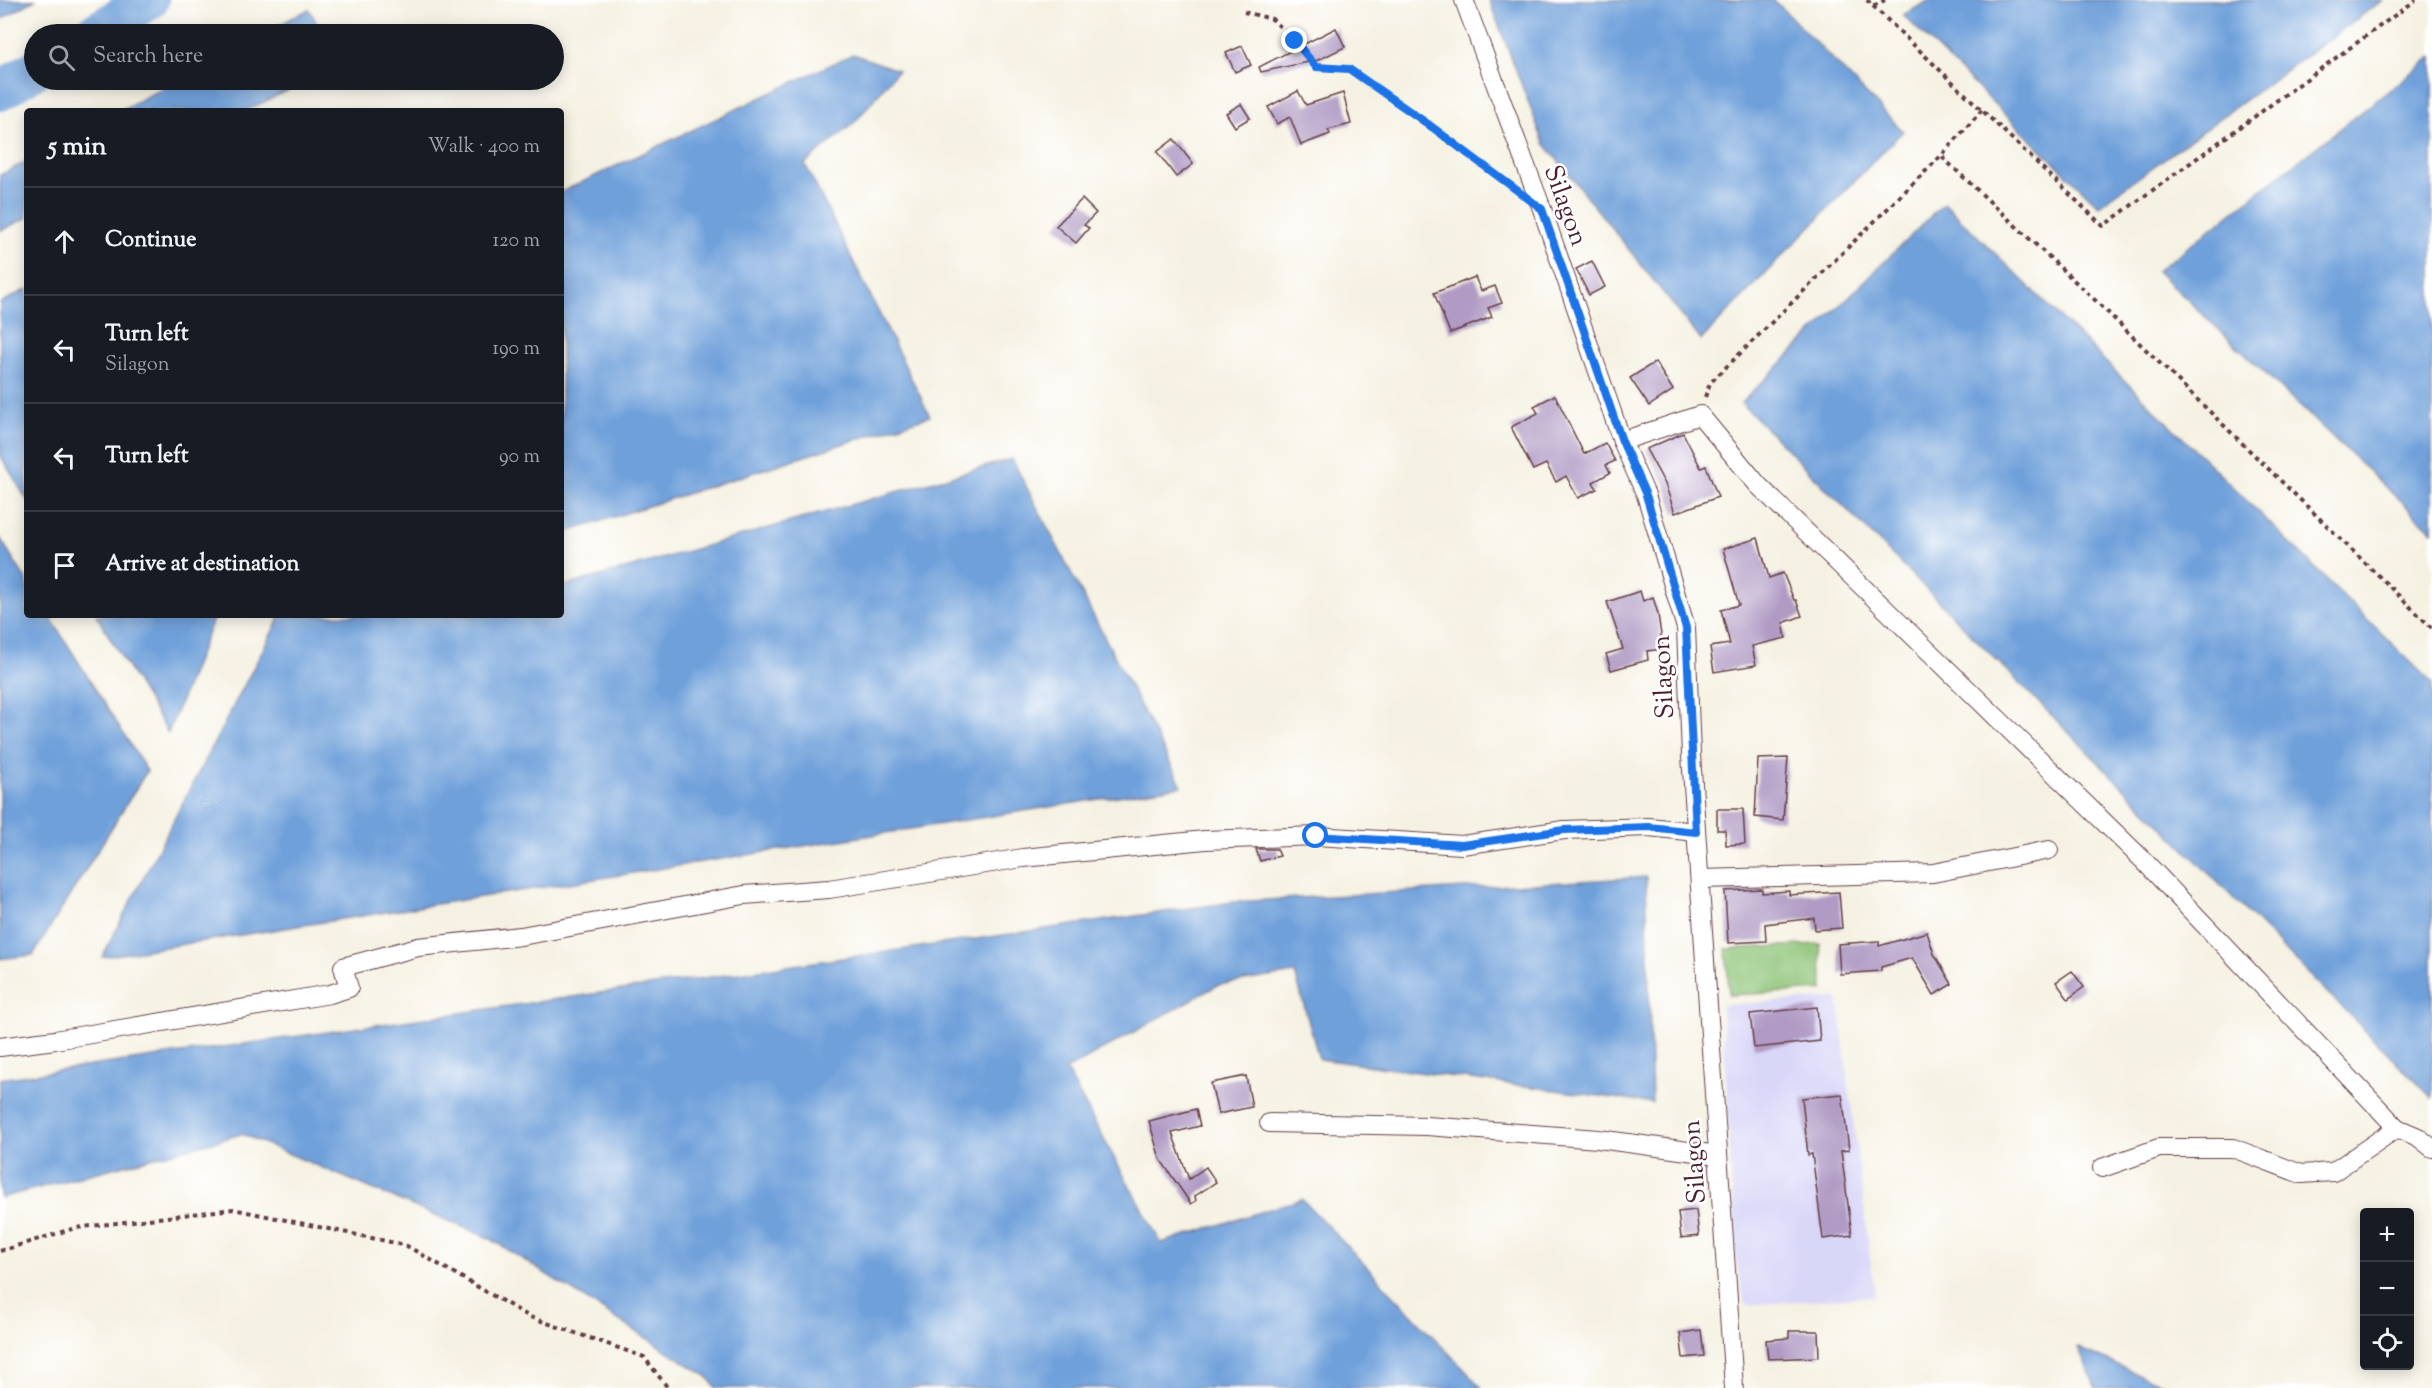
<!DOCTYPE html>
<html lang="en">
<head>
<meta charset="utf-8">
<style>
  body { margin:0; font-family:"Sorts Mill Goudy",serif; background:#20242c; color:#f1f3f6 }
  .controls { position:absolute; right:18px; bottom:18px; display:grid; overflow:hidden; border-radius:6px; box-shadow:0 3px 15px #0003 }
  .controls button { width:54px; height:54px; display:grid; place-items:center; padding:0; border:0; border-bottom:2px solid #363941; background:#171b24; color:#f1f3f6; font:30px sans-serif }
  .stop { position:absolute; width:18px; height:18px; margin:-14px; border:4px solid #1a73e8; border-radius:50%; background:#fff }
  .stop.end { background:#1a73e8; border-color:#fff; box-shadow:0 2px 6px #0008 }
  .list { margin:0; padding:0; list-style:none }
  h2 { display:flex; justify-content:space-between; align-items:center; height:78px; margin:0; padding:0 24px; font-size:26px }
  h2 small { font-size:20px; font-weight:400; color:#9ea1a6 }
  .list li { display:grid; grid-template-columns:39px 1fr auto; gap:18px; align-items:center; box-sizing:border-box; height:108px; padding:0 24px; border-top:2px solid #363941 }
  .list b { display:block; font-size:22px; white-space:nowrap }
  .list p { margin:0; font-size:20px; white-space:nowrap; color:#9ea1a6 }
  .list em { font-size:20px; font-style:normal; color:#9ea1a6 }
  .icon { flex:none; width:33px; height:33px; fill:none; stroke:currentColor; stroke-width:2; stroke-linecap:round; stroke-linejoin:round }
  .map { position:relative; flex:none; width:2432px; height:1388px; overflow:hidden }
  .search { position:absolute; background:#171b24; box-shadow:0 3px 15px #0003; left:24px; top:24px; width:540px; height:66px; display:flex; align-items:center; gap:15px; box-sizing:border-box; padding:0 21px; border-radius:33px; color:#9ea1a6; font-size:22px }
  .panel { position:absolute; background:#171b24; box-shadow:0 3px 15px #0003; left:24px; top:108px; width:540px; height:510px; border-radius:6px }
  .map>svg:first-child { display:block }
  .built { fill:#d9d7f8 }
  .green { fill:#8cc376; stroke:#6b7150; stroke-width:1.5 }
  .water { fill:#70a0da; stroke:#5d6082; stroke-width:1.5 }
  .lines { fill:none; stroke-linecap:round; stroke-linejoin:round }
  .river { stroke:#70a0da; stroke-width:40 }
  .building { fill:#b19bc5 }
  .street-casing { stroke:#643e46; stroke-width:20 }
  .path { stroke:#643e46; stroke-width:4; stroke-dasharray:4.5 4.5; stroke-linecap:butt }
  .street { stroke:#fff; stroke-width:18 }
  .route { stroke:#1a73e8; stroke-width:8 }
  .labels { text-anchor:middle; stroke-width:5; stroke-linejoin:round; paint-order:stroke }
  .street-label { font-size:26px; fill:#4a1f2b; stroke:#fff }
</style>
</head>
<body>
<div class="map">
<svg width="2432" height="1388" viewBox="0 0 2432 1388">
  <rect width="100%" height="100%" fill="#fff"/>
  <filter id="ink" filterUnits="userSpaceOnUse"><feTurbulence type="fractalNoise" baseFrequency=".0167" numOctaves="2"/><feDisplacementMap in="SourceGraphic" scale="12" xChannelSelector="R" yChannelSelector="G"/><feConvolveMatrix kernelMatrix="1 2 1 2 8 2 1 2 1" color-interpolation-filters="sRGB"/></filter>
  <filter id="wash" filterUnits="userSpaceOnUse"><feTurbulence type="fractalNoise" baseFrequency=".008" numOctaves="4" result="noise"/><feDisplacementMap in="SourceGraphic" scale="24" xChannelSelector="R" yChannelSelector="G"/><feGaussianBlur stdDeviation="1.35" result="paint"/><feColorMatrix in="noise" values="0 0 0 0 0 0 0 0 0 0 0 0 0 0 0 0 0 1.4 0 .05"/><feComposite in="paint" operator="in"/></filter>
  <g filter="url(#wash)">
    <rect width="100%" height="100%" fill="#f5f1e2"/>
    <path class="built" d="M1838 998 1875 1296 1745 1305 1736 1260 1722 1005Z"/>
    <path class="green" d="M1820 944 1823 990 1729 995 1726 949Z"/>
    <g class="water">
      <path d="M0 0H35L0 20Z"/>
      <path d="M1489 0H1774L1903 131 1701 340 1544 143Z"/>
      <path d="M1930 0H2383L2099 206 1903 15Z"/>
      <path d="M309 9 323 34H262Z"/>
      <path d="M853 54 898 70 855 122 805 164 930 416 561 534V192Z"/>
      <path d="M2432 57V531L2157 271Z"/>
      <path d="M178 80H310L245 111H119Z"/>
      <path d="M27 161V218L0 231V175Z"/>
      <path d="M1944 203 2432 683V1098L1741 403Z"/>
      <path d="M27 289V500L0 455V303Z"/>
      <path d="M1012 459 1182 786 102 957 281 615H561V587Z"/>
      <path d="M0 538 27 581V615H49L147 771 33 955 0 959Z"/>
      <path d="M97 615H215L168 733 96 615Z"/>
      <path d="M1646 877 1652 1103 1319 1059 1295 973 1218 985 1066 1070 1161 1243 1302 1199 1482 1388H716L708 1377 491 1239 242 1134 0 1198V1079L1233 902Z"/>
      <path d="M2078 1348 2171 1388H2096Z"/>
    </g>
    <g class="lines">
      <g class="river">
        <path d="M93 34 149 0"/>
        <path d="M0 91 34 70"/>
      </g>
    </g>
    <g id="blocks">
      <g class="building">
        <path d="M1336 28 1345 47 1318 60 1261 72 1259 67Z"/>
        <path d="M1242 46 1251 65 1235 72 1226 53Z"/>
        <path d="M1298 91 1306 105 1343 93 1351 124 1328 130 1330 134 1301 145 1290 117 1277 124 1268 107Z"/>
        <path d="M1241 104 1250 118 1235 127 1226 113Z"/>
        <path d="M1174 139 1193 164 1176 177 1157 152Z"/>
        <path d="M1082 199 1096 213 1084 225 1089 228 1076 243 1056 226Z"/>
        <path d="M1592 261 1605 287 1589 295 1576 269Z"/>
        <path d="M1475 277 1481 291 1495 286 1502 303 1488 308 1492 317 1450 333 1434 293Z"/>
        <path d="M1655 362 1673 390 1649 406 1630 378Z"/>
        <path d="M1555 395 1584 454 1605 443 1615 461 1606 465 1610 473 1593 482 1597 489 1578 498 1566 476 1556 482 1546 464 1533 470 1511 427 1538 413 1534 406Z"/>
        <path d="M1683 433 1701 468 1706 466 1718 497 1675 513 1665 484 1646 449Z"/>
        <path d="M1758 538 1769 578 1783 573 1794 600H1796L1802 616 1783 623 1786 638 1752 646 1756 665 1714 672 1710 647 1730 644 1721 610 1739 605 1723 549Z"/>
        <path d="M1640 591 1643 601 1653 597 1658 614 1663 649 1647 651 1648 660 1611 670 1606 654 1623 649 1607 602Z"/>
        <path d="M1788 758 1783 820 1755 817 1758 759Z"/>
        <path d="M1717 809H1743L1745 844 1726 845 1725 830H1717Z"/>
        <path d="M1256 849H1277L1280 856 1260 861Z"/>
        <path d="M1762 889V893L1789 891V895L1839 892 1842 928 1815 930 1814 918 1765 924 1766 941 1728 943 1725 891Z"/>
        <path d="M1927 932 1934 954 1952 984 1934 995 1912 958 1881 967V971L1840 974 1838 944 1879 941V946Z"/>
        <path d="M2072 971 2084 987 2068 999 2056 982Z"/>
        <path d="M1817 1007 1820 1041 1754 1048 1750 1014Z"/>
        <path d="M1246 1076 1252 1107 1218 1114 1211 1083Z"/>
        <path d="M1842 1094 1849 1150 1841 1151 1852 1235 1823 1239 1812 1154 1808 1155 1802 1098Z"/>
        <path d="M1196 1109 1200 1126 1172 1133 1189 1179 1206 1167 1216 1182 1195 1196 1196 1201 1191 1204 1160 1159 1149 1121Z"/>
        <path d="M1696 1210 1699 1236 1681 1238 1678 1212Z"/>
        <path d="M1701 1330 1704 1356 1683 1358 1680 1333Z"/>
        <path d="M1789 1331H1818L1819 1357 1768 1359 1766 1340 1789 1338Z"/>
      </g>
    </g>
  </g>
  <g filter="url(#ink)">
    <use href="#blocks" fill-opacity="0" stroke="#643e46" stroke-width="1.5"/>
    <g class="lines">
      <defs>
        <g id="street">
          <path d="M1464 0 1542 209 1622 441 1646 495 1686 628 1691 755 1734 1388"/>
          <path d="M1622 441 1700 415 1758 485 2145 862 2397 1128 2418 1137 2432 1148"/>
          <path d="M1700 879 1933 873 2049 850"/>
          <path d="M0 1047 55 1040 330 994 349 988 343 967 418 947 521 936 744 895 829 889 1023 858 1205 840 1316 836 1462 845 1564 830 1649 827 1696 832"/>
          <path d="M1269 1123 1427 1126 1598 1139 1718 1155"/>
          <path d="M2102 1168 2159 1148H2233L2301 1174 2333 1172 2397 1128"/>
        </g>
      </defs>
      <use href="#street" class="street-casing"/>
      <g class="path">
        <path d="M1867 0 1873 6 1885 0"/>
        <path d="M1873 6 2103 226 2416 0"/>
        <path d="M1244 12 1272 19 1295 41 1316 67 1349 69 1513 187"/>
        <path d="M1982 110 1941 156 2096 301 2432 628"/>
        <path d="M1705 397 1710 383 1941 156"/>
        <path d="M0 1251 75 1228 233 1209 405 1245 530 1317 644 1357 668 1388"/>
      </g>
      <use href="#street" class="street"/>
    </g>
  </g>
  <g class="lines" filter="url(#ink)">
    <path class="route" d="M1295 41 1316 67 1349 69 1428 124 1542 209 1622 441 1646 495 1686 628 1696 832 1649 827 1564 830 1462 845 1316 836"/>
  </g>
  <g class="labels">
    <g class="street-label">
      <text transform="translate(1567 205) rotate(70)" y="9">Silagon</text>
      <text transform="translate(1662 677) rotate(-93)" y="9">Silagon</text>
      <text transform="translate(1693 1162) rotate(-94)" y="9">Silagon</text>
    </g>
  </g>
</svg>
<div class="controls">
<button>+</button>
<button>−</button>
<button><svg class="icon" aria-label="locate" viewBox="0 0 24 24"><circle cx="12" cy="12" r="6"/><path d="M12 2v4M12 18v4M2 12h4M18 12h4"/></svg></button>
</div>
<div class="stop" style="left:1316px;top:836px"></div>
<div class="stop end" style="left:1295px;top:41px"></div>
<div class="search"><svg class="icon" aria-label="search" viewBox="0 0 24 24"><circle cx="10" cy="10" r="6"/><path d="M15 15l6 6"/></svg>Search here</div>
<section class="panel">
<h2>5 min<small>Walk · 400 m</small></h2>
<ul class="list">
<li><svg class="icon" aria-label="ahead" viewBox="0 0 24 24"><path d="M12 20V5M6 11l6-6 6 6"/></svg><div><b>Continue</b></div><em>120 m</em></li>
<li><svg class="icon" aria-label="left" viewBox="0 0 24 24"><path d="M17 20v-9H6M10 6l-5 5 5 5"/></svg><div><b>Turn left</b><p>Silagon</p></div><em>190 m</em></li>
<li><svg class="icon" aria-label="left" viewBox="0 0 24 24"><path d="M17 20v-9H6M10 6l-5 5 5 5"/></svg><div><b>Turn left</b></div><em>90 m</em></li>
<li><svg class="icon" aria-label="arrive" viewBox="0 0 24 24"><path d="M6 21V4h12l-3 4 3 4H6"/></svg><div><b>Arrive at destination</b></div></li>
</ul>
</section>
</div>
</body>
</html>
